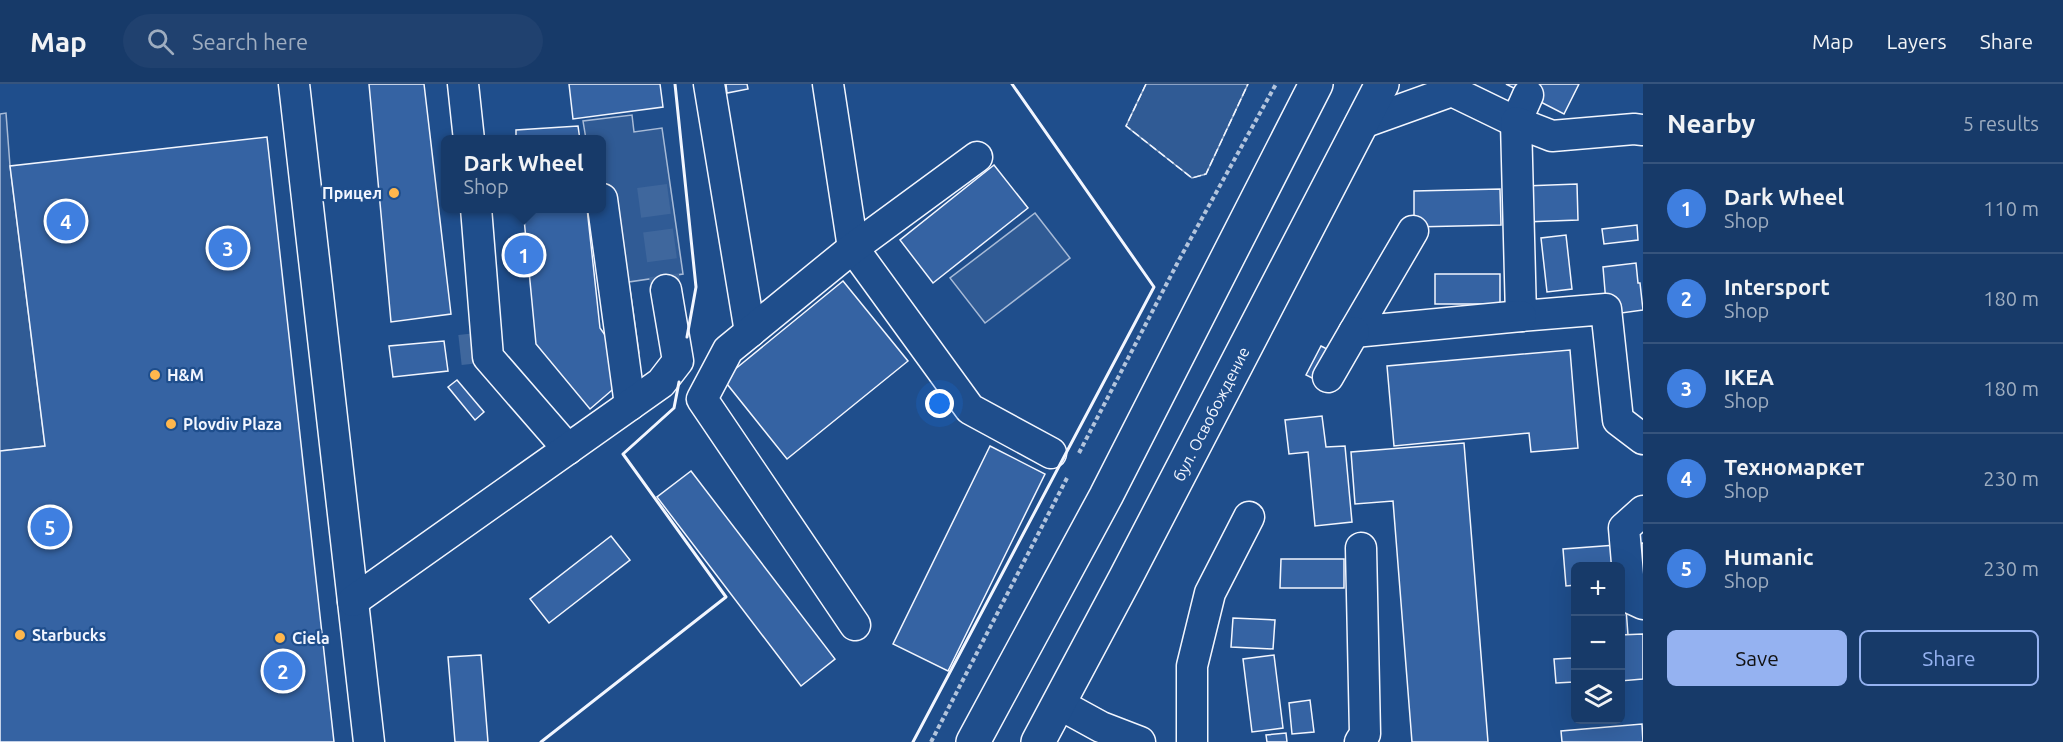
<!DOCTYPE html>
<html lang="en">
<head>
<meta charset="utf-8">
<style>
  body { margin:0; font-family:Ubuntu,sans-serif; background:#20416f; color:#f1f3f6 }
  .controls { position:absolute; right:18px; bottom:18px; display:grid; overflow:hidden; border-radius:9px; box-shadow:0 6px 24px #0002 }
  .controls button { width:54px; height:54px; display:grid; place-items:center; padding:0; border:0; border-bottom:2px solid #36547d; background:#173a69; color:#f1f3f6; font:30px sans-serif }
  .you { position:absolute; left:940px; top:320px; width:21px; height:21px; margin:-15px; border:4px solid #fff; border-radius:50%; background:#1a73e8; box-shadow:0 0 0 9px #1a73e833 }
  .badge { display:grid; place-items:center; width:39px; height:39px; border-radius:50%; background:#95b2f1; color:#fff; font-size:20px; font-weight:700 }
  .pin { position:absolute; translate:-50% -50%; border:3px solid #fff; box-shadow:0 2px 6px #0006 }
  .popup { position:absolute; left:441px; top:51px; width:165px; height:78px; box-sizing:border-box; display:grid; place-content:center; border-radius:9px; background:#173a69; filter:drop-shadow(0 2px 4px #0005); font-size:20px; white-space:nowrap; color:#9eadc0 }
  .popup b { font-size:22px; color:#f1f3f6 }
  .popup::after { content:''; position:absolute; left:50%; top:100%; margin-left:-12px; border:12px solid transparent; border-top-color:#173a69 }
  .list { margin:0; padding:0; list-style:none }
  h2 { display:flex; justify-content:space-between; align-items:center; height:78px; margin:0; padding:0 24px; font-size:26px }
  h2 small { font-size:20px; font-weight:400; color:#9eadc0 }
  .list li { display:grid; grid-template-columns:39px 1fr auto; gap:18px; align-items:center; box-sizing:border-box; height:90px; padding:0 24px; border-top:2px solid #36547d }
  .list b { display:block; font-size:22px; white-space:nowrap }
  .list p { margin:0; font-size:20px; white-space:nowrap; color:#9eadc0 }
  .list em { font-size:20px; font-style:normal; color:#9eadc0 }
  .actions { display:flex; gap:12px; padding:18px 24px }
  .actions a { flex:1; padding:14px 0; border:2px solid #95b2f1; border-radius:9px; text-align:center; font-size:21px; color:#95b2f1 }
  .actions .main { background:#95b2f1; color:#111 }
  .icon { flex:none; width:33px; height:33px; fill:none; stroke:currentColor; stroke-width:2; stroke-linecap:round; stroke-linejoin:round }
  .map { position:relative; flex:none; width:1643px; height:658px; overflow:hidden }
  header { display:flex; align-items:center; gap:36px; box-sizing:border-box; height:84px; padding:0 30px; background:#173a69; border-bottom:2px solid #36547d }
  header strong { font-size:28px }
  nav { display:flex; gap:33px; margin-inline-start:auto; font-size:21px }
  .search { width:420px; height:54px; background:#20416f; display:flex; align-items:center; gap:15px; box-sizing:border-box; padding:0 21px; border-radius:33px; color:#9eadc0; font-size:22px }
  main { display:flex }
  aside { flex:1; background:#173a69 }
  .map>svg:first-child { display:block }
  .built { fill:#305b95; stroke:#a8bbd7; stroke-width:1.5 }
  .building { fill:#3563a3; stroke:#f2f6ff; stroke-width:1.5 }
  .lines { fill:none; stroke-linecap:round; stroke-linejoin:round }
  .minor-tunnel { stroke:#3f679d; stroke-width:30; stroke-dasharray:30 15; stroke-linecap:butt }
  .minor-casing { stroke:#f2f6ff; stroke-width:33 }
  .major-casing { stroke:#f2f6ff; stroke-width:36 }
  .path { stroke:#b3c4dc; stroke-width:4; stroke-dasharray:4.5 3; stroke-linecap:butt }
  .minor { stroke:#1f4e8c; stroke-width:30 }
  .major { stroke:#1f4e8c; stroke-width:33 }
  .fence { stroke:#f2f6ff; stroke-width:1.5; stroke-dasharray:8 3; stroke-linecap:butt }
  .wall { stroke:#f2f6ff; stroke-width:3 }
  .poi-dot { fill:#ffb74d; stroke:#1f4e8c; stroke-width:2 }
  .labels { text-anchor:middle; stroke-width:4.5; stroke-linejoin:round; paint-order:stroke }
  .poi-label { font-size:16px; font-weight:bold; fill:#f2f6ff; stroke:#1f4e8c; text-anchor:start }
  .street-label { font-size:16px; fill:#f2f6ff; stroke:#1f4e8c }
</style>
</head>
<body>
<header>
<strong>Map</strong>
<div class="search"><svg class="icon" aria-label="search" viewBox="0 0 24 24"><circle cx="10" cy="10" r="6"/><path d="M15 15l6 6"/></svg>Search here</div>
<nav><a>Map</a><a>Layers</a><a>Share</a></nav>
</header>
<main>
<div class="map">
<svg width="1643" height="658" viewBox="0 0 1643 658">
  <rect width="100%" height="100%" fill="#1f4e8c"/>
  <g class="built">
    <path d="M1146 0H1248L1206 90 1192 94 1126 42Z"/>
    <path d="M6 29 10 82 45 362 0 367V30Z"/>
    <path d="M632 31 634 48 662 44 683 190 629 198 639 269 616 272 602 124V56L586 55 583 37Z"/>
    <path d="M1035 129 1070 174 985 239 950 194Z"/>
  </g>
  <g class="building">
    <path d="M369 0H424L451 230 391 238Z"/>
    <path d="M569 0H660L663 23 573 35Z"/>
    <path d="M726 0H747L748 5 727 9Z"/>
    <path d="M1506 0H1579L1564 30Z"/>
    <path d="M578 42 580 56H516V46Z"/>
    <path d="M267 53 334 658H0V367L45 362 10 82Z"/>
    <path d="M994 81 1028 124 933 199 900 156Z"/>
    <path d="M1577 100 1578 136 1524 138 1523 102Z"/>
    <path d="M1500 105 1501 141 1414 143V107Z"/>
    <path d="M523 124H587L600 244 632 289 590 325 536 260Z"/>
    <path d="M1637 141 1638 156 1604 160 1602 145Z"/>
    <path d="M1566 151 1572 205 1547 208 1541 154Z"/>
    <path d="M1636 179 1638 199H1640L1643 226 1607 231 1603 183Z"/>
    <rect x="1435" y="190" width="65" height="30"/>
    <path d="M843 197 908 277 787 375 723 295Z"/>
    <path d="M444 257 448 287 393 293 389 262Z"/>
    <path d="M1321 262 1337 270 1322 299 1306 291Z"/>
    <path d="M1570 266 1578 364 1531 368 1529 349 1394 362 1387 282Z"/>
    <path d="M457 296 484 328 475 336 448 303Z"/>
    <path d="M1322 332 1326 363 1345 362 1352 438 1315 442 1308 368 1289 370 1285 336Z"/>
    <path d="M1464 359 1488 658H1412L1393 417 1355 420 1351 368Z"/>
    <path d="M990 362 1045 390 948 587 893 560Z"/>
    <path d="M691 387 835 575 801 602 657 413Z"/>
    <path d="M611 452 630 476 549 539 530 515Z"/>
    <path d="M1643 459V496L1624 497 1628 551H1620V482H1576V501L1566 502 1563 465Z"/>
    <path d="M1281 475H1344V504H1280Z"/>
    <path d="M1233 534 1275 536 1273 565 1231 563Z"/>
    <path d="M1643 550V595L1620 597V551Z"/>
    <path d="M481 571 488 658H455L448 573Z"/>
    <path d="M1274 571 1283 644 1252 648 1243 575Z"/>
    <path d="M1572 574 1574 598 1556 599 1554 575Z"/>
    <path d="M1310 616 1314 648 1292 650 1289 619Z"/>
    <path d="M1642 640 1643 658H1562L1561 647Z"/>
    <path d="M1286 649 1287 658H1267L1266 651Z"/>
  </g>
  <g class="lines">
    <g class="minor-tunnel">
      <path d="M652 102 666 206"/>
      <path d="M460 266 487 263"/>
    </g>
    <defs>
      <g id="minor">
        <path d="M294 0 369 658"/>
        <path d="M463 0 469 56"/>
        <path d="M709 0 750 248"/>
        <path d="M828 0 853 164 970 325 1051 369"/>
        <path d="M1360 40 1452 7 1516 38 1528 11"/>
        <path d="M1643 46 1634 45 1552 52 1516 38 1521 232 1606 225 1618 336 1643 355"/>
        <path d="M602 115 630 321"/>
        <path d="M476 124 488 273 568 365"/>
        <path d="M1413 147 1354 248 1521 232"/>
        <path d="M1328 293 1354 248"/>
        <path d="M1643 427 1624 444 1630 514 1643 520"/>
        <path d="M353 517 661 299 678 277 666 206"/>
        <path d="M855 541 702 315 728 266 853 164 977 73"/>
        <path d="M1059 620 1101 643 1140 658"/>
        <path d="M1192 658V582L1210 509 1249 433"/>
        <path d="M1360 658 1365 650 1361 464"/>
      </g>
      <g id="major">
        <path d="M973 658 1106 412 1316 0"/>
        <path d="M1038 658 1126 493 1382 0"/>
      </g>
    </defs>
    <use href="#minor" class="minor-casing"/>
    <use href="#major" class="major-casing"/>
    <g class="path">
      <path d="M1079 369 1179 176 1276 0"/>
      <path d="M931 658 1068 392"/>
    </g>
    <use href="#minor" class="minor"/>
    <use href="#major" class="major"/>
    <path class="fence" d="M1146 0 1126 42 1192 94 1206 90 1248 0"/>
    <g class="wall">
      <path d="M675 0 696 203 687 253"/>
      <path d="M541 658 726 513 623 370 674 324 679 298"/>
      <path d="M913 658 1154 203 1012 0"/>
    </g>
  </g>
  <g class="poi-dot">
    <circle cx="394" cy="109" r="6"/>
    <circle cx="155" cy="291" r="6"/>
    <circle cx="171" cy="340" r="6"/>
    <circle cx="20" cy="551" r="6"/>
    <circle cx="280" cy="554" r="6"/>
  </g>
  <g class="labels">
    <g class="poi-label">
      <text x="382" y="115" text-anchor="end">Прицел</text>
      <text x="167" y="297">H&amp;M</text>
      <text x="183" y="346">Plovdiv Plaza</text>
      <text x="32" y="557">Starbucks</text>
      <text x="292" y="560">Ciela</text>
    </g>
    <g class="street-label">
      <text transform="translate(1211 330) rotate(-63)" y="6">бул. Освобождение</text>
    </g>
  </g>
</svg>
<div class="controls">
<button>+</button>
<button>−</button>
<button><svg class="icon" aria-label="layers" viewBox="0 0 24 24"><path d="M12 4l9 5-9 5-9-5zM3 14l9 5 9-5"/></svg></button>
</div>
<div class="you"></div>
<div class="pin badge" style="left:524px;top:171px;background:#3f7fe0">1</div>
<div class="popup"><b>Dark Wheel</b>Shop</div>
<div class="pin badge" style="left:283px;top:587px;background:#3f7fe0">2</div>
<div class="pin badge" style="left:228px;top:164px;background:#3f7fe0">3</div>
<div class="pin badge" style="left:66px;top:137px;background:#3f7fe0">4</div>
<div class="pin badge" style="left:50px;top:443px;background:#3f7fe0">5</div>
</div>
<aside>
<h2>Nearby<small>5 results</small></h2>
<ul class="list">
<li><span class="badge" style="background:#3f7fe0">1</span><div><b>Dark Wheel</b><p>Shop</p></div><em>110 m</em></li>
<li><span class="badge" style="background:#3f7fe0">2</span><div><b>Intersport</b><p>Shop</p></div><em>180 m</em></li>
<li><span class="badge" style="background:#3f7fe0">3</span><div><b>IKEA</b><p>Shop</p></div><em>180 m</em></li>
<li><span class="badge" style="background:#3f7fe0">4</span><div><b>Техномаркет</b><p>Shop</p></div><em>230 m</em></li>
<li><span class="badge" style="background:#3f7fe0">5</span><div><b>Humanic</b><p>Shop</p></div><em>230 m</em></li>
</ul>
<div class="actions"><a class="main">Save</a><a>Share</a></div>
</aside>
</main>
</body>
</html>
